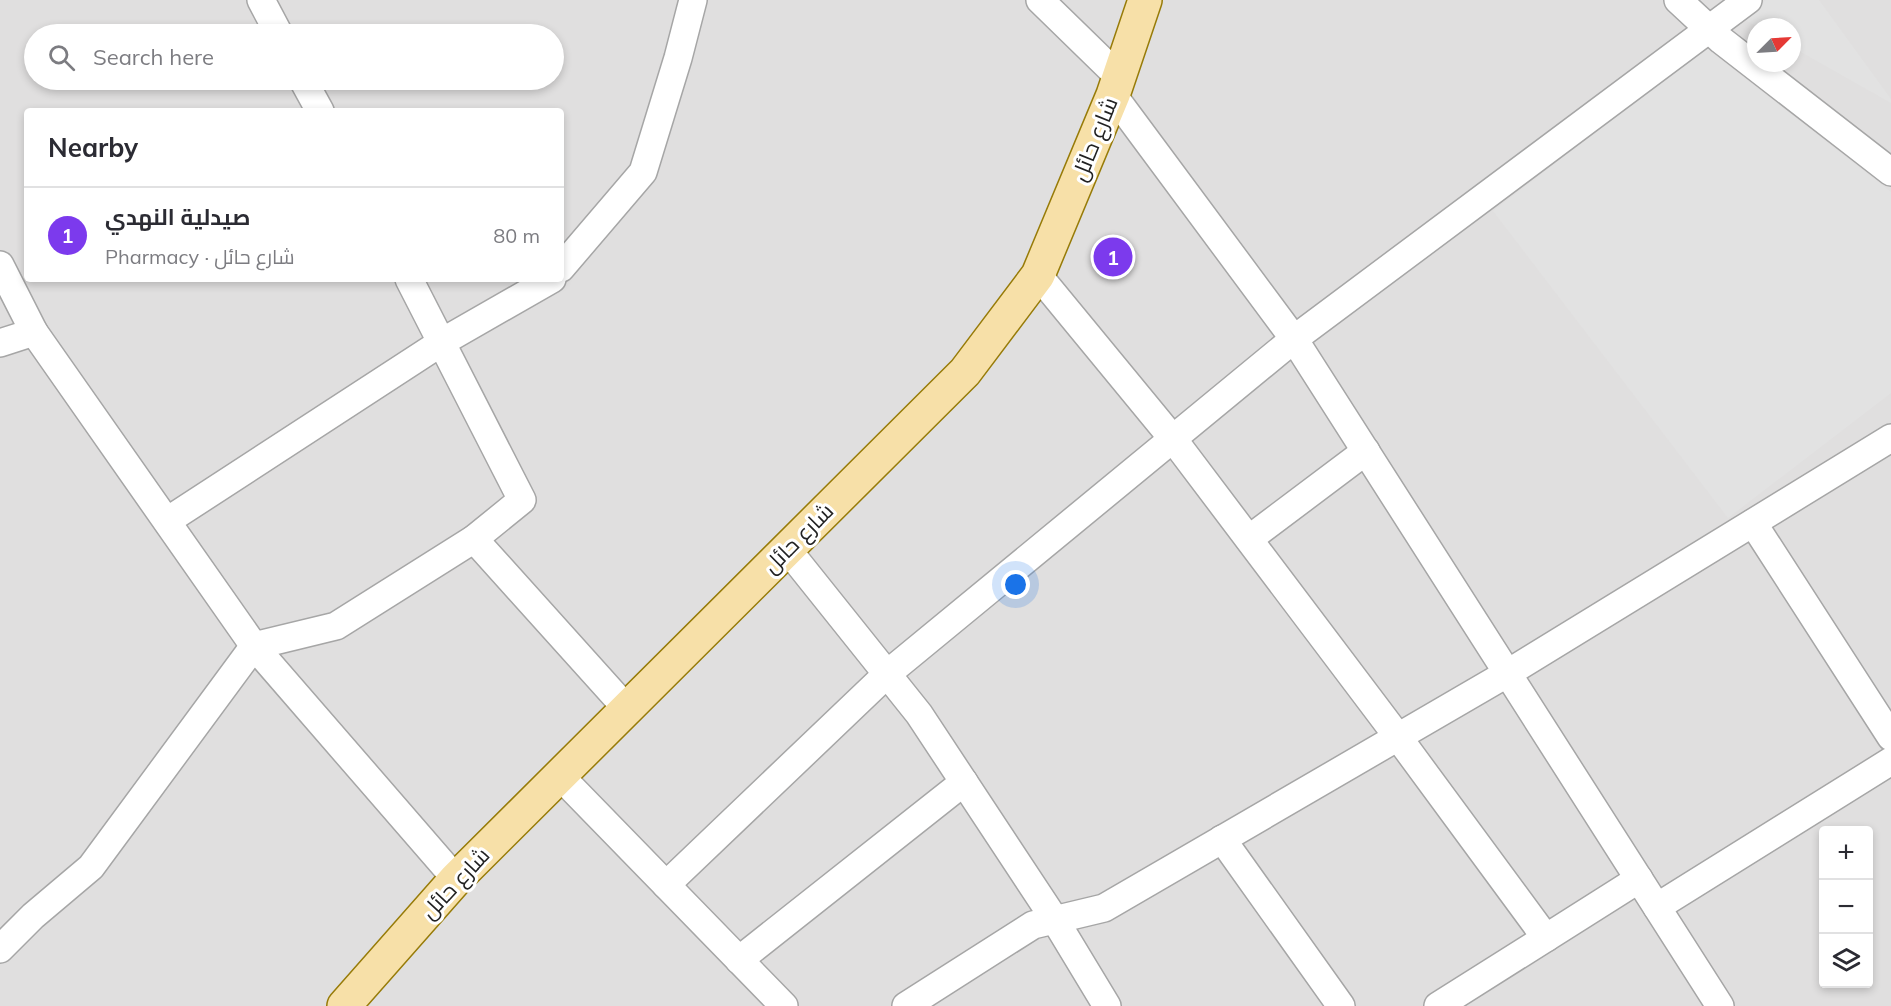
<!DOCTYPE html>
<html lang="en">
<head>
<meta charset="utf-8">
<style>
  body { margin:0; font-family:Mulish,Cairo,sans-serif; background:#f7f7f7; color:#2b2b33 }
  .controls { position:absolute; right:18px; bottom:18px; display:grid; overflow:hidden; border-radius:6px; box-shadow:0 3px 9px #0003 }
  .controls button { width:54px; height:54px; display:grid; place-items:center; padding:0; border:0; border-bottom:2px solid #e1e1e2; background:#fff; color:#2b2b33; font:30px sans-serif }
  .compass { position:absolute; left:1747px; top:18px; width:54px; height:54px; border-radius:50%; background:#fff; box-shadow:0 3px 9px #0003; rotate:66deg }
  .you { position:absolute; left:1016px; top:585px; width:21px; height:21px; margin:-15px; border:4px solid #fff; border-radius:50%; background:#1a73e8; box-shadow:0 0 0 9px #1a73e833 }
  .badge { display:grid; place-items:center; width:39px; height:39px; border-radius:50%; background:#7c3aed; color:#fff; font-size:20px; font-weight:700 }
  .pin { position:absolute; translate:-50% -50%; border:3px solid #fff; box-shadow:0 2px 6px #0006 }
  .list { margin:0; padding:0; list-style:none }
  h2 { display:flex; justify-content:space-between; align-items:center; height:78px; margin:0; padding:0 24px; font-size:26px }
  h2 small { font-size:20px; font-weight:400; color:#7c7c81 }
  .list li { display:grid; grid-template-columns:39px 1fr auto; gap:18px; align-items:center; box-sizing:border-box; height:96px; padding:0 24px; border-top:2px solid #e1e1e2 }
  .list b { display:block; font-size:22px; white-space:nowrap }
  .list p { margin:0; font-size:20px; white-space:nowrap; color:#7c7c81 }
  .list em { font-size:20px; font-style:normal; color:#7c7c81 }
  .icon { flex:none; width:33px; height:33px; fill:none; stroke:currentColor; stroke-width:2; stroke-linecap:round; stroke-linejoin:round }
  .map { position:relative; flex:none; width:1891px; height:1006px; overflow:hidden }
  .search { position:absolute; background:#fff; box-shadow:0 3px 9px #0003; left:24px; top:24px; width:540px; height:66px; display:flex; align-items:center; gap:15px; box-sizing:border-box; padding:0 21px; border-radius:33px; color:#7c7c81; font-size:22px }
  .panel { position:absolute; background:#fff; box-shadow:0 3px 9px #0003; left:24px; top:108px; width:540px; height:174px; border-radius:6px }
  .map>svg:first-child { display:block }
  .residential { fill:#e0dfdf; fill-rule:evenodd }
  .parking { fill:#e2e2e2 }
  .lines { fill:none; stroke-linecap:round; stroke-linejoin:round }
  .minor-casing { stroke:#a6a6a6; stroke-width:30 }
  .primary-casing { stroke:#977b08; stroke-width:36 }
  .minor { stroke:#fff; stroke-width:27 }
  .primary { stroke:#f7e0a8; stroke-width:33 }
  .labels { text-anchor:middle; stroke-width:6; stroke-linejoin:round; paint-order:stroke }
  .street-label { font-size:22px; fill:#222; stroke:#fff }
</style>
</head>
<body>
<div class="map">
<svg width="1891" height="1006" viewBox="0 0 1891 1006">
  <rect width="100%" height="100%" fill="#f1f0e9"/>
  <path class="residential" d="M0 0H1891V1006H0ZM1756 27H1792V63H1756ZM34 34H554V80H34ZM27 111H561V279H27ZM1824 830H1868V984H1824Z"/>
  <g class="parking">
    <path d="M1766 0H1819L1891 99V103L1792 47V27H1758L1743 19Z"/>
    <path d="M1706 48 1891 192V393L1728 518 1493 211Z"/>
  </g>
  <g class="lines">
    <defs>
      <g id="minor">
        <path d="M261 0 279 34"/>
        <path d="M1040 0 1119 77"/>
        <path d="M1678 0 1721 40 1891 172"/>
        <path d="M303 80 320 111"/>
        <path d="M1113 95 1294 339 1720 1006"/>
        <path d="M0 265 34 332 254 646 456 879"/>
        <path d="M561 268 643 172 678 58 693 0"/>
        <path d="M1038 275 1173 439 1398 737 1546 938"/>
        <path d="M0 343 34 332"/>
        <path d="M167 521 442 342 552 279"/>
        <path d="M1753 523 1891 737"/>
        <path d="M474 539 627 709"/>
        <path d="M1249 539 1366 451"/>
        <path d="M787 549 919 714 1055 920 1107 1006"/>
        <path d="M560 776 784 1006"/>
        <path d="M1222 839 1341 1006"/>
        <path d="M666 885 887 674 1294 339 1748 0"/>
        <path d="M1657 907 1891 761"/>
        <path d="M0 949 33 916 91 867 254 646 336 626 474 539 522 500 409 279"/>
        <path d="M739 960 964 782"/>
        <path d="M906 1006 1033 925 1104 908 1508 673 1891 438"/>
        <path d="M1438 1006 1639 879"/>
      </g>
      <path id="primary" d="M344 1006 456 879 965 372 1038 275 1113 95 1145 0"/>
    </defs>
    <use href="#minor" class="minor-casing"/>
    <use href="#primary" class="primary-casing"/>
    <use href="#minor" class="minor"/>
    <use href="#primary" class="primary"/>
  </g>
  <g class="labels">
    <g class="street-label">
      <text transform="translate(1094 139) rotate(-68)" y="8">شارع حائل</text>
      <text transform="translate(798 538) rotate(-45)" y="8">شارع حائل</text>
      <text transform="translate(455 883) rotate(-47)" y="8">شارع حائل</text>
    </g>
  </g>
</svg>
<div class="controls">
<button>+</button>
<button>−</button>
<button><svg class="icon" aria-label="layers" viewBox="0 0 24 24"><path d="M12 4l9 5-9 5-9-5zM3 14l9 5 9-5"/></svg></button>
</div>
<svg class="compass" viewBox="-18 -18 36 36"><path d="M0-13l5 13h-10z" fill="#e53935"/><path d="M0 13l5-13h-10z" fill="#7c7c81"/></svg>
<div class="you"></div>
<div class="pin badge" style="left:1113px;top:257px">1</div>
<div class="search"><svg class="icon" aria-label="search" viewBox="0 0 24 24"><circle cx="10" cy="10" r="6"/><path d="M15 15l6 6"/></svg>Search here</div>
<section class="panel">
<h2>Nearby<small></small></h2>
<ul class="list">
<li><span class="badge">1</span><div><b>صيدلية النهدي</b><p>Pharmacy · شارع حائل</p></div><em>80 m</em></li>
</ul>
</section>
</div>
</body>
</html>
